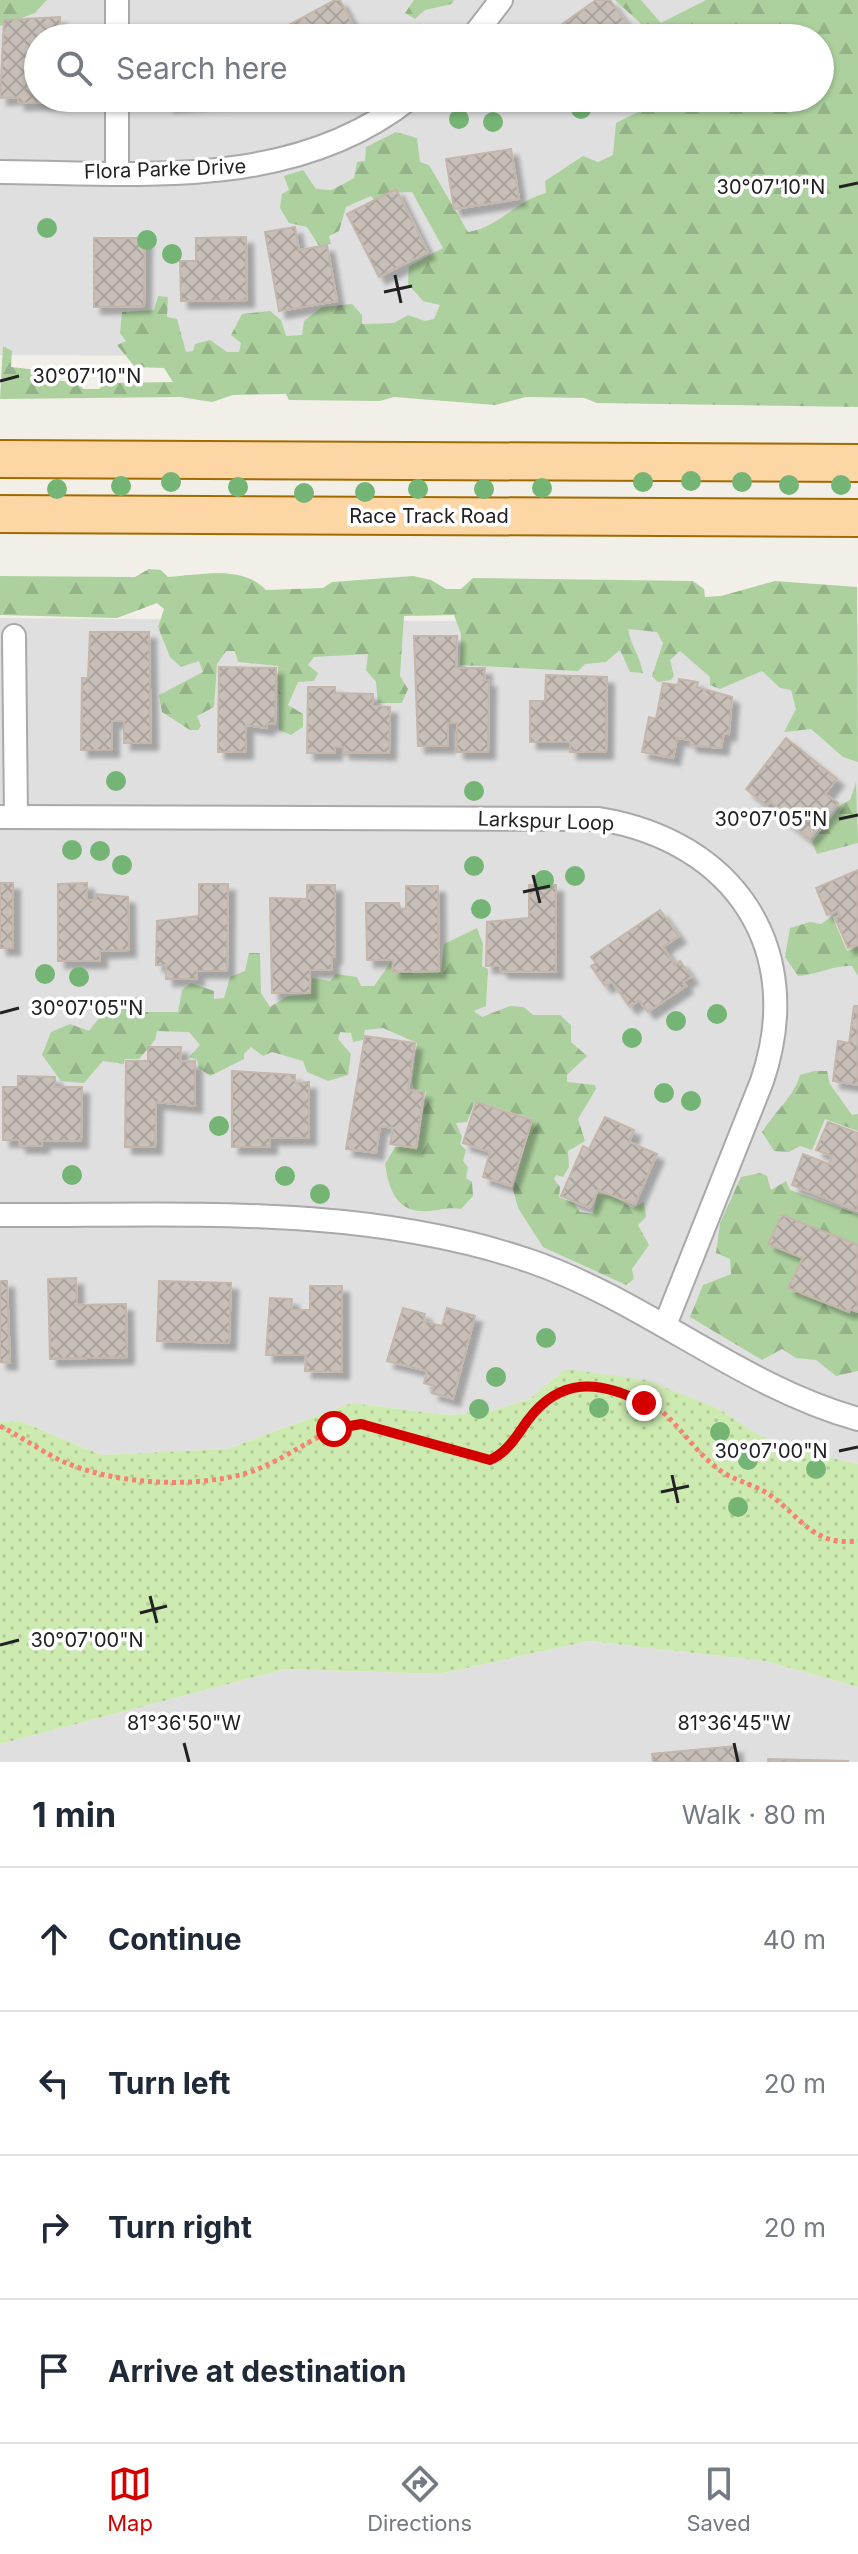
<!DOCTYPE html>
<html lang="en">
<head>
<meta charset="utf-8">
<style>
  body { margin:0; font-family:Inter,sans-serif; background:#f2f2f3; color:#1f2937 }
  .stop { position:absolute; width:24px; height:24px; margin:-18px; border:6px solid #d40000; border-radius:50%; background:#fff }
  .stop.end { background:#d40000; border-color:#fff; box-shadow:0 2px 8px #0008 }
  .list { margin:0; padding:0; list-style:none }
  h2 { display:flex; justify-content:space-between; align-items:center; height:104px; margin:0; padding:0 32px; font-size:34px }
  h2 small { font-size:26px; font-weight:400; color:#747a83 }
  .list li { display:grid; grid-template-columns:52px 1fr auto; gap:24px; align-items:center; box-sizing:border-box; height:144px; padding:0 32px; border-top:2px solid #e0e1e3 }
  .list b { display:block; font-size:30px; white-space:nowrap }
  .list em { font-size:26px; font-style:normal; color:#747a83 }
  .icon { flex:none; width:44px; height:44px; fill:none; stroke:currentColor; stroke-width:2; stroke-linecap:round; stroke-linejoin:round }
  .map { position:relative; flex:none; width:858px; height:1762px; overflow:hidden }
  .search { position:absolute; background:#fff; box-shadow:0 2px 6px #0004; left:24px; right:24px; top:24px; height:88px; display:flex; align-items:center; gap:20px; box-sizing:border-box; padding:0 28px; border-radius:44px; color:#747a83; font-size:30px }
  .sheet { height:680px; background:#fff }
  nav { display:flex; justify-content:space-around; align-items:center; box-sizing:border-box; height:112px; border-top:2px solid #e0e1e3; background:#fff; font-size:22px; color:#747a83 }
  nav a { display:grid; justify-items:center; gap:4px }
  nav .on { color:#d40000 }
  .map>svg:first-child { display:block }
  .residential { fill:#e0dfdf; fill-rule:evenodd }
  .grass { fill:url(#grass-dots) }
  .forest { fill:url(#forest-firs) }
  .building { fill:url(#building-cross-hatch); stroke:#c4b6ab; stroke-width:2; filter:url(#shadow) }
  .lines { fill:none; stroke-linecap:round; stroke-linejoin:round }
  .street-casing { stroke:#a9a9a9; stroke-width:26 }
  .primary-casing { stroke:#a06b00; stroke-width:40 }
  .path { stroke:#fa8072; stroke-width:5; stroke-dasharray:4 4; stroke-linecap:butt }
  .street { stroke:#fff; stroke-width:22 }
  .primary { stroke:#fcd6a4; stroke-width:36 }
  .tree { fill:#74b475 }
  .route { stroke:#d40000; stroke-width:10 }
  .ticks { fill:none; stroke:#222; stroke-width:3 }
  .labels { text-anchor:middle; stroke-width:7; stroke-linejoin:round; paint-order:stroke }
  .street-label { font-size:20px; fill:#222; stroke:#fff }
  .ticks-label { font-size:20px; text-anchor:middle; fill:#222; stroke:#fff; stroke-width:7; stroke-linejoin:round; paint-order:stroke }
</style>
</head>
<body>
<div class="map">
<svg width="858" height="1762" viewBox="0 0 858 1762">
  <defs>
    <pattern id="grass-dots" width="8" height="8" patternUnits="userSpaceOnUse" patternTransform="scale(2)"><rect width="8" height="8" fill="#cdebb0"/><path d="M2 2h.1M6 6h.1" fill="none" stroke="#b0c997" stroke-width="1.8" stroke-linecap="round"/></pattern>
    <pattern id="forest-firs" width="22" height="20" patternUnits="userSpaceOnUse" patternTransform="scale(2)"><rect width="22" height="20" fill="#add19e"/><path d="M5 1l3.5 6h-7zM16 11l3.5 6h-7z" fill="#95b388"/></pattern>
    <pattern id="building-cross-hatch" width="8" height="8" patternUnits="userSpaceOnUse" patternTransform="scale(2)"><rect width="8" height="8" fill="#c7bfb8"/><path d="M0 0l8 8M0 8l8-8" fill="none" stroke="#aba49e"/></pattern>
    <filter id="shadow"><feDropShadow dx="7" dy="7" stdDeviation="2" flood-color="#0004"/></filter>
  </defs>
  <rect width="100%" height="100%" fill="#f2efe9"/>
  <g class="residential">
    <path d="M0 0H858V359L0 355ZM38 38H820V98H38Z"/>
    <path d="M0 618 858 624V1464L798 1450 760 1436 719 1409 565 1369 530 1399 491 1411 448 1415 352 1403 227 1449 101 1455 20 1421 0 1422Z"/>
    <path d="M589 1641 765 1661 858 1687V1762H0V1744L286 1669 439 1674Z"/>
  </g>
  <path class="grass" d="M565 1369 646 1380 719 1409 760 1436 798 1450 858 1464V1687L765 1661 589 1641 439 1674 286 1669 0 1744V1422L20 1421 101 1455 227 1449 352 1403 448 1415 491 1411 530 1399Z"/>
  <g class="forest">
    <path d="M0 0H47L35 13 0 26Z"/>
    <path d="M414 0H454L452 4 425 10 415 19 405 13Z"/>
    <path d="M615 0H641L661 23 706 0H858V407L597 403 584 398 526 397 495 405 394 397 380 401 289 400 286 394 233 395 212 402 180 397 0 399 3 346 12 351 11 367 38 370 45 380 79 382 83 389H99L105 383 173 382 164 368 135 367 117 345 126 341 120 333 122 312 154 310 158 296 168 297 167 317 177 319 186 352 193 351 195 344 210 340 227 352H239L241 343 231 335 242 314 270 311 281 320 286 336 302 335 304 321 322 307 352 304 362 315V324L394 323 408 315 425 321 434 319 440 305 423 301 408 284 409 266 443 248 412 192 388 193 387 204 379 207 371 196 346 207 339 231 329 236 331 244 319 246 307 227 289 223 280 208 282 194 289 190 284 176 303 170 316 189 332 190 354 178 357 162 365 161 366 147 396 132 417 138 420 162 429 165 468 232C498 228 517 200 546 193L545 181 583 156 598 162 613 155 616 123 638 112 635 98H820V38H649L652 34Z"/>
    <path d="M149 569 161 570 168 577C200 575 243 565 266 590L323 588 332 582 413 576 431 580 446 589H461L473 578 693 581 704 589 705 597 721 596 775 581 857 587 858 762 843 757 811 729 784 732 796 709 791 690 780 688 762 671 720 689 710 685V677L680 651 670 660 674 676 671 680 658 682 652 676 663 643 657 632 628 629C631 646 640 656 643 673L630 672 620 650 606 662 585 664 578 671 460 665 461 634 454 615 404 616 400 676 408 689 402 703H378L376 682 366 670 368 654 314 657 308 665 318 673 314 681 298 682 288 705 303 714V727L291 735 279 730 278 666 238 662 235 651H226L217 664 214 707 197 716 201 726 198 730H190L162 712 159 695 203 672 199 661 181 667 170 657 158 627 164 609 157 603 117 618 0 615V576L135 577Z"/>
    <path d="M856 782 858 843 817 854 812 842 842 804 850 800Z"/>
    <path d="M832 916 847 951 858 947V976L852 966C831 965 818 975 798 976L785 957 790 928 810 922 821 924Z"/>
    <path d="M477 928 483 944 482 966 488 969 486 1006 474 1011 482 1017 510 1006 524 1007 533 1015H560L571 1025V1042L587 1056 567 1075V1082L595 1085 596 1089 578 1119 585 1141 568 1151 569 1167 563 1177 556 1175 554 1179 560 1187 559 1197 574 1203 580 1212 593 1214 597 1194 610 1195 633 1208 644 1202 646 1217 638 1225 649 1245 632 1269 634 1279 626 1285 543 1247 518 1208 513 1189 533 1119 475 1101 467 1122 456 1123 462 1137 460 1144 466 1150 463 1161 468 1167 466 1178 472 1182 473 1196 461 1209C448 1207 442 1210 430 1211 397 1214 389 1191 385 1164L395 1147 418 1148 426 1092 414 1089 412 1083 417 1043 383 1028 365 1030 363 1040 353 1042 351 1033 340 1032 338 1039 351 1054 348 1075 328 1081 307 1072 303 1061 272 1052 263 1056 251 1047 244 1054V1059L210 1076 199 1068 197 1060 189 1057 200 1045 189 1032 157 1031 155 1040 139 1059H125L124 1064 103 1061 84 1083 61 1081 42 1055 51 1032 70 1024 89 1031 99 1018 116 1014 121 1003 139 996 144 1012H178L182 990 191 983 214 991V999L224 998 230 977 245 971 249 953H260L261 993 270 1007 288 996 311 994 312 978 330 981 336 974 357 977 361 986H374L391 962 392 973 441 972 444 944Z"/>
    <path d="M814 1071H827L830 1084 852 1115 858 1114V1131L825 1119 812 1150 800 1146 789 1152 774 1151 762 1132C775 1111 793 1098 800 1075Z"/>
    <path d="M760 1173 767 1176 771 1190 786 1181 790 1190 858 1214V1371L836 1376 816 1360 796 1358 782 1349 762 1360 690 1317 703 1285 731 1274 730 1259 716 1253 720 1223 741 1177Z"/>
  </g>
  <g class="building">
    <path d="M335 0H340L360 38H272L270 35Z"/>
    <path d="M596 0H610L637 38H566L558 27Z"/>
    <path d="M60 17 61 38H38V98H64V102L18 103V97L0 98 4 20Z"/>
    <path d="M240 29 241 38H161V36Z"/>
    <path d="M167 98H246V99L167 105Z"/>
    <path d="M511 149 519 199 454 209 446 159Z"/>
    <path d="M396 189 428 252 379 277 347 214Z"/>
    <path d="M295 227 299 250 327 245 337 301 279 311 265 232Z"/>
    <path d="M246 237 247 300 181 301 180 261H196V238Z"/>
    <path d="M94 238H145L144 306 94 307Z"/>
    <path d="M90 632H149L151 743H124V721H112V750H81L82 678H88Z"/>
    <path d="M414 636H457L456 668H485L484 680H489L488 752H457V723H448V746H418Z"/>
    <path d="M219 667 276 668 275 724H267V728L246 725V752H218Z"/>
    <path d="M546 675 607 677 606 752H570V742H530V701H545Z"/>
    <path d="M679 679 698 682 697 687 732 697 729 734 724 733 721 748 690 745V740L677 738 673 758 642 752 649 717 656 719 663 683 678 685Z"/>
    <path d="M308 687H335V693L373 694V706L390 707 389 753 343 752V747H335V753H307Z"/>
    <path d="M786 738 837 779 825 794 838 803 809 839 774 811 777 807 770 801 767 806 746 789Z"/>
    <path d="M858 870V944L848 948 835 918 840 916 838 910 827 915 816 888Z"/>
    <rect x="0" y="883" width="13" height="65"/>
    <path d="M87 883V900H96V894L128 897 129 950 100 951V961H58V884Z"/>
    <path d="M199 884H228L227 971H197V979H166V965H156L157 921 199 916Z"/>
    <path d="M307 885H335V957H332V970H310V993H272L270 898 307 899Z"/>
    <path d="M529 885H556V972L501 971 500 966H486L487 922 529 918Z"/>
    <path d="M406 886H438L439 971 393 972V960H367L366 903H399L400 909H406Z"/>
    <path d="M660 910 679 936 663 947 675 965 680 961 691 977 683 982 686 986 648 1012 639 1000 630 1007 612 982 605 986 591 966 596 963 591 957Z"/>
    <path d="M854 1006H858V1085L833 1081 838 1041 849 1043Z"/>
    <path d="M365 1036 415 1043 408 1090 424 1092 416 1148 390 1144 393 1128 380 1126 376 1153 346 1149Z"/>
    <path d="M148 1047H181L180 1062 195 1061V1106L156 1102 155 1147H125L126 1061H148Z"/>
    <path d="M232 1071 295 1075V1083L309 1082V1138H270V1147H232Z"/>
    <path d="M18 1076 55 1077V1087H82L81 1141H42V1146H19V1140H3V1087H18Z"/>
    <path d="M476 1102 532 1120 511 1186 483 1177 490 1152 463 1143Z"/>
    <path d="M605 1117 634 1130 629 1142 657 1154 635 1204 598 1190 590 1208 561 1196 583 1146 589 1149Z"/>
    <path d="M828 1122 858 1133V1211L792 1185 803 1154 829 1164 832 1156 816 1150Z"/>
    <path d="M782 1215 858 1245V1312L850 1309 849 1312 788 1288 803 1258 768 1244Z"/>
    <path d="M76 1278 77 1305 126 1304 127 1357 50 1359 48 1279Z"/>
    <path d="M0 1281H7L10 1363 0 1362Z"/>
    <path d="M159 1281 231 1283 229 1343 157 1341Z"/>
    <path d="M310 1286H342V1372L305 1371 306 1355H266L270 1298 292 1299 291 1310H310Z"/>
    <path d="M403 1308 425 1314 423 1321 442 1326 447 1308 475 1316 453 1399 432 1393 434 1386 424 1383 427 1371 387 1361Z"/>
    <path d="M735 1746 737 1762H653L652 1754Z"/>
    <path d="M768 1759 848 1761V1762H768Z"/>
  </g>
  <g class="lines">
    <defs>
      <g id="street">
        <path d="M117 0V38"/>
        <path d="M472 38 501 0"/>
        <path d="M117 98V172"/>
        <path d="M0 172C140 173 293 191 410 98"/>
        <path d="M14 636 16 817"/>
        <path d="M0 817 599 819C734 841 807 949 762 1081L665 1325"/>
        <path d="M0 1215C176 1216 361 1203 530 1261 646 1301 740 1386 858 1419"/>
      </g>
      <g id="primary">
        <path d="M0 459 858 463"/>
        <path d="M0 514 858 518"/>
      </g>
    </defs>
    <use href="#street" class="street-casing"/>
    <use href="#primary" class="primary-casing"/>
    <path class="path" d="M0 1426C22 1437 42 1452 64 1462 115 1484 187 1488 240 1475 272 1467 304 1443 334 1429 388 1415 438 1453 490 1460 521 1445 529 1399 563 1390 596 1380 641 1392 666 1415 684 1432 697 1453 717 1468 731 1480 754 1484 770 1495 803 1519 813 1546 858 1541"/>
    <use href="#street" class="street"/>
    <use href="#primary" class="primary"/>
  </g>
  <g class="tree">
    <circle cx="581" cy="109" r="10"/>
    <circle cx="459" cy="119" r="10"/>
    <circle cx="493" cy="122" r="10"/>
    <circle cx="47" cy="228" r="10"/>
    <circle cx="147" cy="240" r="10"/>
    <circle cx="172" cy="254" r="10"/>
    <circle cx="691" cy="481" r="10"/>
    <circle cx="171" cy="482" r="10"/>
    <circle cx="643" cy="482" r="10"/>
    <circle cx="742" cy="482" r="10"/>
    <circle cx="789" cy="485" r="10"/>
    <circle cx="841" cy="485" r="10"/>
    <circle cx="121" cy="486" r="10"/>
    <circle cx="238" cy="487" r="10"/>
    <circle cx="542" cy="488" r="10"/>
    <circle cx="57" cy="489" r="10"/>
    <circle cx="418" cy="489" r="10"/>
    <circle cx="484" cy="489" r="10"/>
    <circle cx="365" cy="492" r="10"/>
    <circle cx="304" cy="493" r="10"/>
    <circle cx="116" cy="781" r="10"/>
    <circle cx="474" cy="791" r="10"/>
    <circle cx="72" cy="850" r="10"/>
    <circle cx="100" cy="851" r="10"/>
    <circle cx="122" cy="865" r="10"/>
    <circle cx="474" cy="866" r="10"/>
    <circle cx="575" cy="876" r="10"/>
    <circle cx="544" cy="880" r="10"/>
    <circle cx="481" cy="909" r="10"/>
    <circle cx="45" cy="974" r="10"/>
    <circle cx="79" cy="977" r="10"/>
    <circle cx="717" cy="1014" r="10"/>
    <circle cx="676" cy="1021" r="10"/>
    <circle cx="632" cy="1038" r="10"/>
    <circle cx="664" cy="1093" r="10"/>
    <circle cx="691" cy="1101" r="10"/>
    <circle cx="219" cy="1126" r="10"/>
    <circle cx="72" cy="1175" r="10"/>
    <circle cx="285" cy="1176" r="10"/>
    <circle cx="320" cy="1194" r="10"/>
    <circle cx="546" cy="1338" r="10"/>
    <circle cx="496" cy="1377" r="10"/>
    <circle cx="650" cy="1398" r="10"/>
    <circle cx="599" cy="1408" r="10"/>
    <circle cx="479" cy="1409" r="10"/>
    <circle cx="720" cy="1432" r="10"/>
    <circle cx="748" cy="1460" r="10"/>
    <circle cx="816" cy="1469" r="10"/>
    <circle cx="738" cy="1507" r="10"/>
  </g>
  <g class="lines">
    <path class="route" d="M334 1429 361 1424 490 1460C508 1452 517 1435 528 1420 560 1377 599 1380 644 1403"/>
  </g>
  <path class="ticks" d="M839 187 858 183M395 275 401 303M384 292 412 286M0 381 19 376M839 819 858 815M533 875 540 903M523 892 550 886M0 1013 19 1008M839 1451 858 1447M672 1475 678 1503M661 1492 689 1486M150 1596 157 1623M140 1613 167 1606M0 1645 19 1640M184 1743 189 1762M734 1743 738 1762"/>
  <g class="labels">
    <g class="street-label">
      <text transform="translate(165 169) rotate(-2)" y="7">Flora Parke Drive</text>
      <text x="429" y="523">Race Track Road</text>
      <text transform="translate(546 821) rotate(2)" y="7">Larkspur Loop</text>
    </g>
  </g>
  <g class="ticks-label">
    <text x="771" y="194">30°07'10"N</text>
    <text x="87" y="383">30°07'10"N</text>
    <text x="771" y="826">30°07'05"N</text>
    <text x="87" y="1015">30°07'05"N</text>
    <text x="771" y="1458">30°07'00"N</text>
    <text x="87" y="1647">30°07'00"N</text>
    <text x="184" y="1730">81°36'50"W</text>
    <text x="734" y="1730">81°36'45"W</text>
  </g>
</svg>
<div class="stop" style="left:334px;top:1429px"></div>
<div class="stop end" style="left:644px;top:1403px"></div>
<div class="search"><svg class="icon" aria-label="search" viewBox="0 0 24 24"><circle cx="10" cy="10" r="6"/><path d="M15 15l6 6"/></svg>Search here</div>
</div>
<section class="sheet">
<h2>1 min<small>Walk · 80 m</small></h2>
<ul class="list">
<li><svg class="icon" aria-label="ahead" viewBox="0 0 24 24"><path d="M12 20V5M6 11l6-6 6 6"/></svg><div><b>Continue</b></div><em>40 m</em></li>
<li><svg class="icon" aria-label="left" viewBox="0 0 24 24"><path d="M17 20v-9H6M10 6l-5 5 5 5"/></svg><div><b>Turn left</b></div><em>20 m</em></li>
<li><svg class="icon" aria-label="right" viewBox="0 0 24 24"><path d="M7 20v-9h11M14 6l5 5-5 5"/></svg><div><b>Turn right</b></div><em>20 m</em></li>
<li><svg class="icon" aria-label="arrive" viewBox="0 0 24 24"><path d="M6 21V4h12l-3 4 3 4H6"/></svg><div><b>Arrive at destination</b></div></li>
</ul>
</section>
<nav>
<a class="on"><svg class="icon" aria-label="map" viewBox="0 0 24 24"><path d="M3 6l6-2 6 2 6-2v14l-6 2-6-2-6 2zM9 4v14M15 6v14"/></svg>Map</a>
<a><svg class="icon" aria-label="directions" viewBox="0 0 24 24"><path d="M12 3l9 9-9 9-9-9zM9 14v-3h6M13 9l2 2-2 2"/></svg>Directions</a>
<a><svg class="icon" aria-label="saved" viewBox="0 0 24 24"><path d="M7 4h10v16l-5-4-5 4z"/></svg>Saved</a>
</nav>
</body>
</html>
